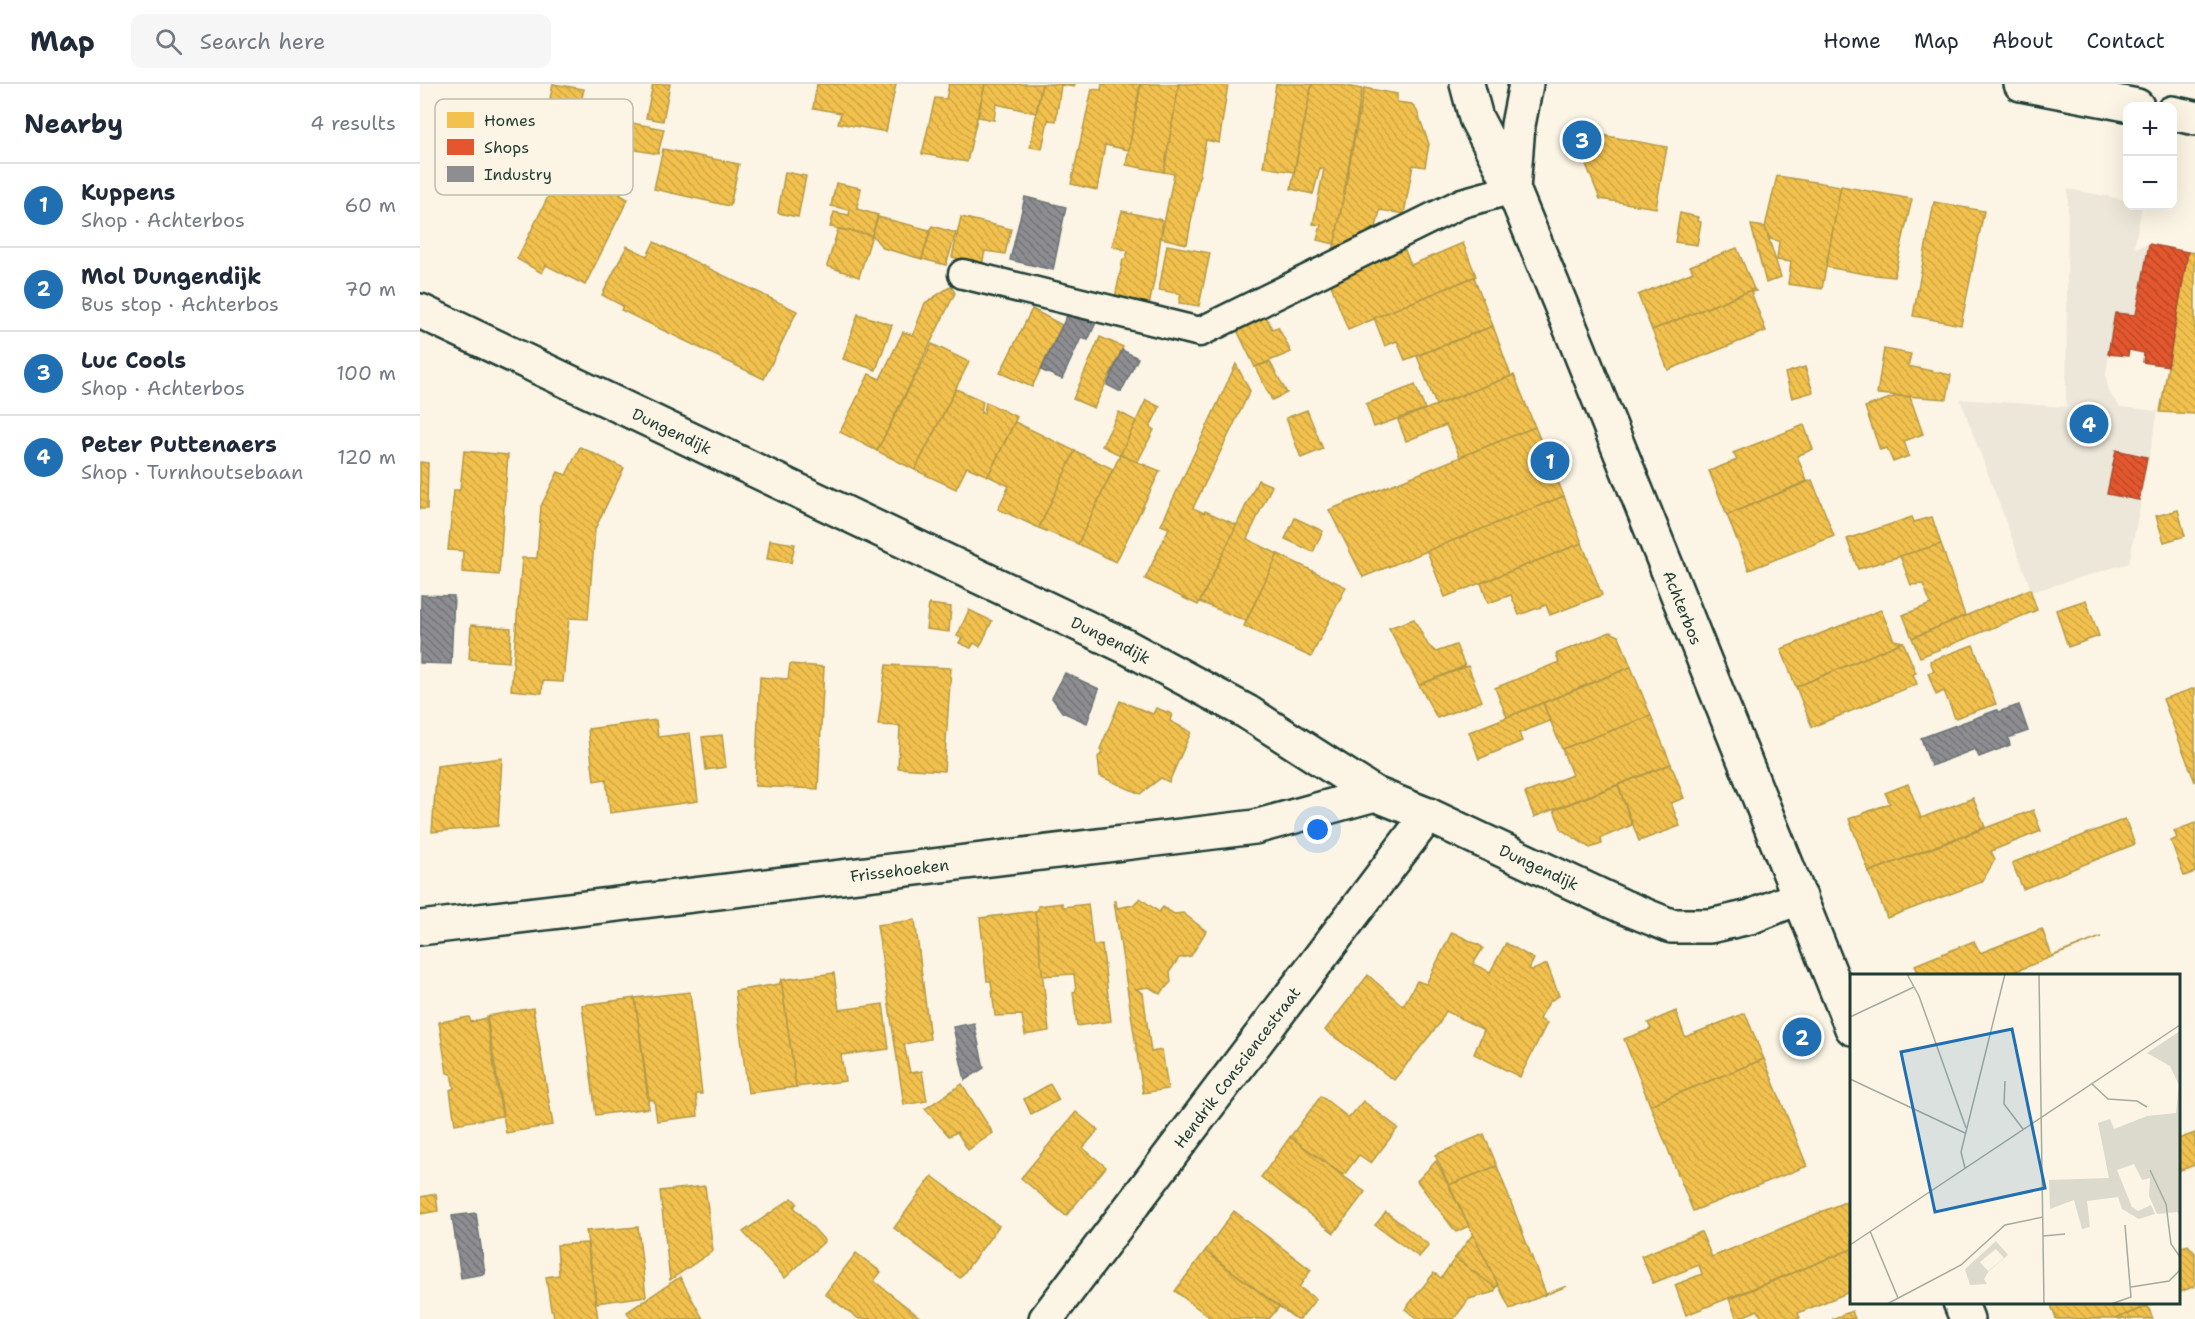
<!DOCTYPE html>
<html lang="en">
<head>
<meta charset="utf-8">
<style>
  body { margin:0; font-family:"Shantell Sans",sans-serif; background:#f6f6f7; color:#1f2937 }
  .controls { position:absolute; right:18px; top:18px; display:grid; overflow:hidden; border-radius:12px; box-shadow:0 6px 24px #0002 }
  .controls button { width:54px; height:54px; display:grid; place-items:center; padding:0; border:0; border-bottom:2px solid #e0e1e3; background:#fff; color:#1f2937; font:30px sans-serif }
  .you { position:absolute; left:898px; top:746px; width:21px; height:21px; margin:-15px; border:4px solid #fff; border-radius:50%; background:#1a73e8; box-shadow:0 0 0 9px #1a73e833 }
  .badge { display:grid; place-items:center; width:39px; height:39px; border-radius:50%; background:#1f6fb2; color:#fff; font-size:20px; font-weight:700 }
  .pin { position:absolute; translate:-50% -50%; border:3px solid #fff; box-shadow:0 2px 6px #0006 }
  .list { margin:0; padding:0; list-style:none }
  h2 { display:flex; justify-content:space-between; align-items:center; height:78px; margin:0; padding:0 24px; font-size:26px }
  h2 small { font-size:20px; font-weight:400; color:#747a83 }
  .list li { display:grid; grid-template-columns:39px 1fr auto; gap:18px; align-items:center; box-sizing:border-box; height:84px; padding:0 24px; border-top:2px solid #e0e1e3 }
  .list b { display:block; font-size:22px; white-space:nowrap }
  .list p { margin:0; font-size:20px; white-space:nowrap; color:#747a83 }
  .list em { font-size:20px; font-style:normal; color:#747a83 }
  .icon { flex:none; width:33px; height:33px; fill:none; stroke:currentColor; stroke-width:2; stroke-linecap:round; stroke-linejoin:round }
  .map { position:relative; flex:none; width:1775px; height:1235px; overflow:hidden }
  header { display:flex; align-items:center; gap:36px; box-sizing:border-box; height:84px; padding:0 30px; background:#fff; border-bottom:2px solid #e0e1e3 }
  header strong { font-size:28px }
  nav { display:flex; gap:33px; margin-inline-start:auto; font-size:21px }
  .search { width:420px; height:54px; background:#f6f6f7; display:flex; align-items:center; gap:15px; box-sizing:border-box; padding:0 21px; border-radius:12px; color:#747a83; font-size:22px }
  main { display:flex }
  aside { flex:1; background:#fff }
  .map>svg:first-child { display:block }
  .built { fill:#ece7d8 }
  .homes { fill:url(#homes-back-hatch); stroke:#b39946; stroke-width:1.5 }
  .shops { fill:url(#shops-back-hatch); stroke:#a94f30; stroke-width:1.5 }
  .industry { fill:url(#industry-back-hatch); stroke:#6c7576; stroke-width:1.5 }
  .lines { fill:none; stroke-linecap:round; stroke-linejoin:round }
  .lane-casing { stroke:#1f3d34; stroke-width:33 }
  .street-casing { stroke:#1f3d34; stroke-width:38 }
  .secondary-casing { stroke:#1f3d34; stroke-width:38 }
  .primary-casing { stroke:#1f3d34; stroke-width:38 }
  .lane { stroke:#fcf5e5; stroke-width:28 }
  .street { stroke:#fcf5e5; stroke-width:33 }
  .secondary { stroke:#fcf5e5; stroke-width:33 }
  .primary { stroke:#fcf5e5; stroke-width:33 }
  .labels { text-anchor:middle; stroke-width:6; stroke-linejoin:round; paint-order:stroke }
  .street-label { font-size:16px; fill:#1f3d34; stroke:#fcf5e5 }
  .inset-road { fill:none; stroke:#a4ab9e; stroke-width:1.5 }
  .view { fill:#1f6fb2; fill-opacity:0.15; stroke:#1f6fb2; stroke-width:3 }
  .inset-edge { fill:none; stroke:#1f3d34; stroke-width:3 }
  .key { fill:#fcf5e5; stroke:#babeb0; stroke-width:1.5 }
  .key-label { font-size:16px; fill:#1f3d34 }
</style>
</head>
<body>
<header>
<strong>Map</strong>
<div class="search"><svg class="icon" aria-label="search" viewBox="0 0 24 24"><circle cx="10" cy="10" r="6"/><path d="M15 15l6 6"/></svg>Search here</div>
<nav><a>Home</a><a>Map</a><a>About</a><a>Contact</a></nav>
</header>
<main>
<aside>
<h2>Nearby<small>4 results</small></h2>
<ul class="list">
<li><span class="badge">1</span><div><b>Kuppens</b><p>Shop · Achterbos</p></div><em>60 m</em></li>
<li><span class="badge">2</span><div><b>Mol Dungendijk</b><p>Bus stop · Achterbos</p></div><em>70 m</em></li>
<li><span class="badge">3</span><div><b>Luc Cools</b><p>Shop · Achterbos</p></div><em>100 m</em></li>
<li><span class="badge">4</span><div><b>Peter Puttenaers</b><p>Shop · Turnhoutsebaan</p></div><em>120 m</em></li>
</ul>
</aside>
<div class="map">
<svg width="1775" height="1235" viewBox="0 0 1775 1235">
  <defs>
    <pattern id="homes-back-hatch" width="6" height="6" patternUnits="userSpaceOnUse" patternTransform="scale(1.5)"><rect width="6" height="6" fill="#f2c14e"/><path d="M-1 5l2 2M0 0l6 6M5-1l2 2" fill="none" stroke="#cfa745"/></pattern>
    <pattern id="shops-back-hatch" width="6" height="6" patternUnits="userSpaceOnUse" patternTransform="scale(1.5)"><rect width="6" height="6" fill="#e4572e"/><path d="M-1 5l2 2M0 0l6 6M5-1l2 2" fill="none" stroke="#b84928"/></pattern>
    <pattern id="industry-back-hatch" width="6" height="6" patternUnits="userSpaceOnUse" patternTransform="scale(1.5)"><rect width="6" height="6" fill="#8d8d92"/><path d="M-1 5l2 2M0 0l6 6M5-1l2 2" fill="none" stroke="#737478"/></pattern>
  </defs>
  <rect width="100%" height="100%" fill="#fcf5e5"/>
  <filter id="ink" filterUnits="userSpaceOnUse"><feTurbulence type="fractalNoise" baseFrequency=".0167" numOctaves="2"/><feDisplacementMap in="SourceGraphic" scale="12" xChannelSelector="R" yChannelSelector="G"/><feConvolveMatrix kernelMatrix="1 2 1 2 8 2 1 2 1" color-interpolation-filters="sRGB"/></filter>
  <g filter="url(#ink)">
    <path class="built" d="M1648 105 1707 116 1708 122H1722L1714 164 1729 160 1716 231 1695 230 1686 290 1688 307 1700 323 1738 327 1709 479 1612 508 1540 315 1646 323Z"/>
    <g class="homes">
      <path d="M133 0 164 5 159 26 129 20Z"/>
      <path d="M233 0H250L243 37 226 34Z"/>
      <path d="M397 0H476L466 48 418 39 421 29 393 24Z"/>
      <path d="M529 0H565L547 78 502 70 515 14 526 15Z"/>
      <path d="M565 0H622L616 29 576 20 574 36 558 33Z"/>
      <path d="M622 0H655L654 3 641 1 636 37 628 36 622 65 610 63Z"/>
      <path d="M682 0H720L709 66 685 61 677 106 651 100 672 5 681 6Z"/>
      <path d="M721 0H759L744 88 706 81Z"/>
      <path d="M759 0H808L799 59 786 56 767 160 741 154 754 90 744 88Z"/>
      <path d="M856 0H892L874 88 843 83Z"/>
      <path d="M892 0H915L942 5 915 160 897 156 901 141 893 140 904 85 900 84 893 110 871 105Z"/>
      <path d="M944 4 977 10V18L992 20 997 27 1009 60 1005 83 993 81 984 130 960 126 956 144 949 146 952 152 912 174Z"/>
      <path d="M191 35 244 45 238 70 187 61Z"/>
      <path d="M1166 48 1247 63 1236 124 1180 115 1158 60Z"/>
      <path d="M243 65 319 80 310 122 234 105Z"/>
      <path d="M365 88 386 92 378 133 358 129Z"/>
      <path d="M140 89 169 104 172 97 177 99 179 95 203 107 200 111 208 115 165 201 126 181 122 189 97 175Z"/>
      <path d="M1357 92 1421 102 1402 205 1368 200 1371 178 1357 176 1359 157 1350 155 1345 143Z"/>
      <path d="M416 99 441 104 437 125 458 131 452 151 410 143 414 128 429 131 430 126 411 122Z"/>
      <path d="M1421 102 1492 115 1474 193 1445 190 1406 183Z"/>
      <path d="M1514 118 1564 127 1541 241 1493 232Z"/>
      <path d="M702 127 743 136 737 182 728 227 694 219 703 175 706 174 708 167 692 162Z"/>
      <path d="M1260 129 1278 133 1277 137 1281 138 1277 161 1255 158Z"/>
      <path d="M458 133 510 146 502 175 463 164 452 151Z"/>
      <path d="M541 133 591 145 585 170 565 167 562 181 532 173Z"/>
      <path d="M1331 141 1345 143 1361 193 1346 199Z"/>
      <path d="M512 142 536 149 526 181 502 175Z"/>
      <path d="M418 145 452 151 439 193 407 182Z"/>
      <path d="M234 158 377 227 344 295 201 226 203 222 182 211 207 162 227 172Z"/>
      <path d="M1043 159 1056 192 928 246 909 196 983 162 991 181Z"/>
      <path d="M747 161 790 169 779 222 759 219 761 210 739 206Z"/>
      <path d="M1317 164 1334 205 1232 246 1218 211 1273 188 1270 182Z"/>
      <path d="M1768 168 1775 169V330L1740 328Z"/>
      <path d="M1054 193 1073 242 985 276 977 257 965 262 954 234Z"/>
      <path d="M531 202 535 209 457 367 420 348 449 290 460 295 483 248 493 251 505 219Z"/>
      <path d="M1334 205 1336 207 1331 208 1346 247 1248 286 1232 246Z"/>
      <path d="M612 225 642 241 612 303 580 289Z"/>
      <path d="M844 228 852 245 858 243 871 268 835 283 815 242Z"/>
      <path d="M438 230 472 241 456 286 423 275Z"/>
      <path d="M1073 242 1091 292 1016 321 997 272Z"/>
      <path d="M680 253 703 263 674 324 653 315Z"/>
      <path d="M512 260 549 278 495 386 457 367Z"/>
      <path d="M1464 265 1491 270 1488 282 1531 291 1527 315 1457 310Z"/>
      <path d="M850 278 867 309 852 316 835 283Z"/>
      <path d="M816 280 830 307 773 424 784 429 785 427 817 441 778 521 725 495 749 444 741 441Z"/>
      <path d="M1385 283 1393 308 1372 314 1365 289Z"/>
      <path d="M1094 291 1115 343 1040 373 1026 341 986 357 978 336Z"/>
      <path d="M995 301 1005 325 954 343 946 320Z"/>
      <path d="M536 305 563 317 561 329H564L566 318 597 333 568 392 547 383 536 405 495 386Z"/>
      <path d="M1476 312 1490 313 1503 350 1484 357 1489 372 1473 378 1467 364 1460 366 1445 323Z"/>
      <path d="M726 316 740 323 730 343 734 346 717 379 700 371Z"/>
      <path d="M887 326 903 365 881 374 866 334Z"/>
      <path d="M699 328 716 337 700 371 682 362Z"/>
      <path d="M595 338 655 367 619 444 578 425 589 402 568 392Z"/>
      <path d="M1384 341 1393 365 1377 372 1387 397 1307 431 1289 387 1317 376 1313 369Z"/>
      <path d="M1115 343 1144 412 943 493 909 426Z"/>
      <path d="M160 363 204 384 175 445 168 535 149 534 143 598 123 597 122 609 91 606 102 474H117L121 422 138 388 146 391Z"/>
      <path d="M44 367 88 371 79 491 42 488 43 467 28 466 34 406H40Z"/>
      <path d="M655 367 693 385 658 460 619 444Z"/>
      <path d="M700 371 740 387 696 478 658 460Z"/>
      <path d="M0 378 8 379 7 425H0Z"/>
      <path d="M838 396 852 402 827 455 858 470 826 537 780 518Z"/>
      <path d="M1392 396 1414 452 1329 486 1307 431Z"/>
      <path d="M1144 412 1162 459 1025 513 1007 467Z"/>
      <path d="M1758 426 1765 452 1744 458 1736 432Z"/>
      <path d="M1492 433 1494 438 1512 433 1521 460 1438 485 1427 455Z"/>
      <path d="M875 434 903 447 893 468 865 455Z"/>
      <path d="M350 456 375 460 371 479 347 475Z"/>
      <path d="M1162 459 1182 511 1130 531 1126 521 1099 531 1091 511 1068 519 1061 499Z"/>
      <path d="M1521 460 1545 532 1492 554 1483 531 1511 520 1503 500 1491 501 1480 472Z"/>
      <path d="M858 470 926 503 891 573 824 542Z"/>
      <path d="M1610 505 1617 526 1500 573 1492 554Z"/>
      <path d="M1666 516 1679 552 1648 563 1636 526Z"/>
      <path d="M509 520 531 523 529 548 506 545Z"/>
      <path d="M549 526 572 537 560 563 554 559 551 564 539 559 542 554 537 552Z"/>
      <path d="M1461 526 1474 556 1483 558 1376 603 1361 565Z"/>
      <path d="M994 535 1008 561 1016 568 1036 561 1045 582 999 601 969 544Z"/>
      <path d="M51 541 91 544 89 578 49 575Z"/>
      <path d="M1190 548 1199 552 1211 583 1087 633 1075 604 1139 578 1136 570Z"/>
      <path d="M1483 558 1496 589 1493 590 1497 600 1392 643 1376 603Z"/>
      <path d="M1553 561 1576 620 1535 634 1524 607 1516 611 1508 589 1514 587 1510 577Z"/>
      <path d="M370 580 404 583 398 705 335 702 340 593 368 595Z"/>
      <path d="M466 581 531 584 524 687 478 684 480 642 458 641Z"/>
      <path d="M1048 582 1062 617 1017 634 999 601Z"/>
      <path d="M1211 583 1231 632 1142 665 1123 619Z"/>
      <path d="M1775 604V698L1743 615Z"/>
      <path d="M700 617 733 630 736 624 752 630 750 637 771 648 749 698 741 694 720 710 680 692 678 673 682 669 680 665Z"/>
      <path d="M1123 619 1130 637 1099 649 1102 657 1059 675 1049 648Z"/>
      <path d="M1231 632 1251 680 1114 733 1105 709 1152 691 1142 665Z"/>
      <path d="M236 636 238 653 270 649 278 717 190 729 186 695 174 697 168 645Z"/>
      <path d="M302 651 306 683 286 686 282 653Z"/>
      <path d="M82 674 78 742 12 748 17 682Z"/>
      <path d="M1251 680 1264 714 1251 719 1260 742 1219 757 1198 701Z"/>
      <path d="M1488 700 1501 734 1553 714 1565 743 1449 788 1429 735 1470 719 1465 709Z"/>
      <path d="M1198 701 1212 741 1181 754 1182 760 1170 764 1142 746 1134 726Z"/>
      <path d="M1613 726 1621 747 1571 767 1575 775 1562 798 1467 834 1449 788Z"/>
      <path d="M1705 735 1715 760 1603 805 1592 779Z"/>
      <path d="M1775 739V788L1764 792 1751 757 1757 754 1754 747Z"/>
      <path d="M720 814 739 828 743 823 754 830 763 829 786 847 771 872 759 874 750 887 751 898 740 910 729 903 716 905 723 909 731 968 742 966 748 1005 723 1009 694 817H696L697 824 713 821Z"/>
      <path d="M642 819 643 823 668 820 673 861 682 860 691 937 657 942 653 908 656 907 654 890 622 892 615 827 618 826V822Z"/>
      <path d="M615 827 629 947 605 951 602 931 575 932 571 897H567L560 834Z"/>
      <path d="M495 836 510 955 484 960 490 989 502 987 507 1017 484 1021 457 841Z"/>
      <path d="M1622 845 1632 872 1681 853 1584 892H1499L1495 881 1554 857 1560 869Z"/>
      <path d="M1032 848 1061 862 1063 864 1053 880 1070 888 1086 859 1114 875 1109 885 1113 886 1127 880 1139 912 1130 917 1119 935 1127 939 1100 993 1054 970 1064 946 1026 927 1019 940 974 996 905 946 948 891 983 922 997 897 1006 900Z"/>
      <path d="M414 889 419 926 463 920 469 965 421 971 425 997 376 1003 361 896Z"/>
      <path d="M361 896 376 1003 328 1009 315 907 359 900Z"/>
      <path d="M270 908 282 1010H276L278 1032 237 1037 234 1016H229L215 914Z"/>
      <path d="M215 914 229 1024 176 1031 162 921Z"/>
      <path d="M113 924 133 1041 86 1049 67 932Z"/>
      <path d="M1256 927 1265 953 1325 929 1344 975 1230 1021 1204 955 1231 945 1228 939Z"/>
      <path d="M49 933 51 938 66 934 82 1032 35 1040 30 1006 34 1004 31 990 27 989 19 938Z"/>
      <path d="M1344 975 1387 1082 1273 1127 1230 1021Z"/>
      <path d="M542 1000 573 1049 548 1066 537 1048 529 1052 505 1025Z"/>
      <path d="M630 1000 639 1016 611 1030 604 1015Z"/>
      <path d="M901 1012 929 1034 943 1017 978 1044 951 1079 939 1071 924 1091 870 1053Z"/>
      <path d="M656 1028 678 1046 663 1064 686 1083 646 1132 601 1094Z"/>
      <path d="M1775 1049V1081L1758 1087V1055Z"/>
      <path d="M1064 1050 1077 1082 1029 1101 1015 1071Z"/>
      <path d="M870 1053 945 1108 914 1149 841 1093Z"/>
      <path d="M1016 1077 1049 1142 1036 1148 997 1097Z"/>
      <path d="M1077 1082 1126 1210 1147 1202 1090 1225 1029 1101Z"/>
      <path d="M512 1092 579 1142 540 1194 474 1144Z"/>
      <path d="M285 1102 293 1167 250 1196 240 1107Z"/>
      <path d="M16 1110 18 1127 0 1130V1113Z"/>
      <path d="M372 1114 377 1119 374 1123 405 1157 365 1194 323 1148Z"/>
      <path d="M1425 1118 1432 1135V1165L1266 1231 1255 1201 1282 1190 1279 1181 1233 1199 1221 1172 1281 1148 1292 1173Z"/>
      <path d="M814 1127 891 1186 879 1203 896 1215 880 1235H876L785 1167Z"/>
      <path d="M966 1128 1009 1161 999 1173 955 1141Z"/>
      <path d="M218 1143 226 1212 177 1219 166 1147Z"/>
      <path d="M1053 1150 1078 1201 1076 1204 1035 1174Z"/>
      <path d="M167 1159 178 1235H134L133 1226H131L126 1193 139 1191 137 1161Z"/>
      <path d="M1768 1161 1775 1169V1202L1758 1209V1164Z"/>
      <path d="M1432 1165V1207L1378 1229 1380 1234 1378 1235H1342L1338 1226 1317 1235 1309 1215Z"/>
      <path d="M785 1167 859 1223 849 1235H792L755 1207Z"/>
      <path d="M436 1169 461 1188 454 1197 502 1235H439L405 1210Z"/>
      <path d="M1035 1174 1076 1204 1074 1208 1049 1215 1034 1235H998L985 1225 1014 1189 1021 1194Z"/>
      <path d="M260 1193 283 1235H211L207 1228Z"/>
      <path d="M1630 1218H1737L1695 1235H1636Z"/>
      <path d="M1728 1222 1733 1235H1695Z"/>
      <path d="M1432 1227 1435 1235H1412Z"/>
    </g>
    <g class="shops">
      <path d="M1729 160 1768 168 1748 282 1723 278 1724 269 1709 266 1708 272 1688 270 1695 229 1716 231Z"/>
      <path d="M1696 366 1727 373 1719 416 1687 410Z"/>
    </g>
    <g class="industry">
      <path d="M605 113 646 123 633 186 590 176Z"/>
      <path d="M650 225 679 232 668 256 661 254 642 295 621 286Z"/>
      <path d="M702 266 718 274 701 308 687 301Z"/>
      <path d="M1 511 34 512 31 580 0 579Z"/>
      <path d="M645 589 679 605 667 639 642 628 632 614Z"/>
      <path d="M1599 621 1608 647 1588 654 1590 661 1559 673 1555 665 1511 682 1501 654 1577 626 1578 628Z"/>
      <path d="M554 939 564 984 545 996 533 943Z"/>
      <path d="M56 1129 65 1190 41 1194 32 1132Z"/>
    </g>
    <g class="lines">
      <defs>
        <path id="lane" d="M543 190 780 248 1042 119 1093 105"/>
        <g id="street">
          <path id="s1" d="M0 227 705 562 827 628 955 710 1008 731 1202 822 1251 842H1290L1330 833 1380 813"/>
          <path id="s2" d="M0 844 835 743 955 710"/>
          <path id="s3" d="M626 1235 1008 731"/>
        </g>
        <g id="secondary">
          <path id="s4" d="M1047 0 1056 34 1093 105 1157 260 1432 944"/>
          <path d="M1093 105 1098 41 1106 0"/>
          <path d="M1540 1218 1547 1235"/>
        </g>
        <g id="primary">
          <path d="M1601 0 1717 22"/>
          <path d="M1752 29 1775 34"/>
        </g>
      </defs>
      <use href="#lane" class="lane-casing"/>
      <use href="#street" class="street-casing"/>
      <use href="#secondary" class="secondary-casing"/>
      <use href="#primary" class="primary-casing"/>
      <use href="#lane" class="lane"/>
      <use href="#street" class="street"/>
      <use href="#secondary" class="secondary"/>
      <use href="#primary" class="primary"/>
    </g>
  </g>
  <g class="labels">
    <g class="street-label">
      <text dy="6" stroke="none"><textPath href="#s1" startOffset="279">Dungendijk</textPath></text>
      <text dy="6" stroke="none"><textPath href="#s4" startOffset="567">Achterbos</textPath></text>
      <text dy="6" stroke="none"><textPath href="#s1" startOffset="765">Dungendijk</textPath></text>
      <text dy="6" stroke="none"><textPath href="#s1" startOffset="1251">Dungendijk</textPath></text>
      <text dy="6" stroke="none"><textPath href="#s2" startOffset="483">Frissehoeken</textPath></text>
      <text dy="6" stroke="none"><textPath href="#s3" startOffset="316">Hendrik Consciencestraat</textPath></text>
    </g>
  </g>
  <g transform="translate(1430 890)">
    <rect width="330" height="330" fill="#fcf5e5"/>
    <path d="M330 57V241L327 238 307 240 299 222 300 204 292 206 284 190 267 196 282 233 288 237 301 231 305 240 289 245 272 235 268 223 237 227 240 253 232 255 224 226 200 235 199 206 259 204 248 149 260 145 264 155 297 142 326 139 329 111 320 92 297 79ZM146 267 158 281 139 297 134 305 137 310 120 311 115 295ZM146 275 154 284 138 297 130 288Z" fill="#dcdacc" fill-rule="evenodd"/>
    <path class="inset-road" d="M57 0 69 22 116 154M189 0 194 330M0 43 64 13M0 105 115 159M155 107 154 130 173 155M242 110 258 125 287 127 297 133M115 194 111 178 155 0M300 196 316 230 321 270 330 283M20 257 48 324M193 262 215 260M0 271 330 51M281 313 319 307 330 296M37 330 111 291 155 251 193 243M261 330 281 323 275 251"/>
    <path class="view" d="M162 55 195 214 85 238 51 78Z"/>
    <rect width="330" height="330" class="inset-edge"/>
  </g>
  <rect x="15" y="15" width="198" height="96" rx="9" class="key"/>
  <rect x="27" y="28" width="27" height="16" fill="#f2c14e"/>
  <rect x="27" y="55" width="27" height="16" fill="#e4572e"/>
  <rect x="27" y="82" width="27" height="16" fill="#8d8d92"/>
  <g class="key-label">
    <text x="64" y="42">Homes</text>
    <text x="64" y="69">Shops</text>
    <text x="64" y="96">Industry</text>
  </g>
</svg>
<div class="controls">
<button>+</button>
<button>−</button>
</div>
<div class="you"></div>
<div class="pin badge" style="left:1130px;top:377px">1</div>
<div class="pin badge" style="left:1382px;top:953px">2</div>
<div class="pin badge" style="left:1162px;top:56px">3</div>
<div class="pin badge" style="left:1669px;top:340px">4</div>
</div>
</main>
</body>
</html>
